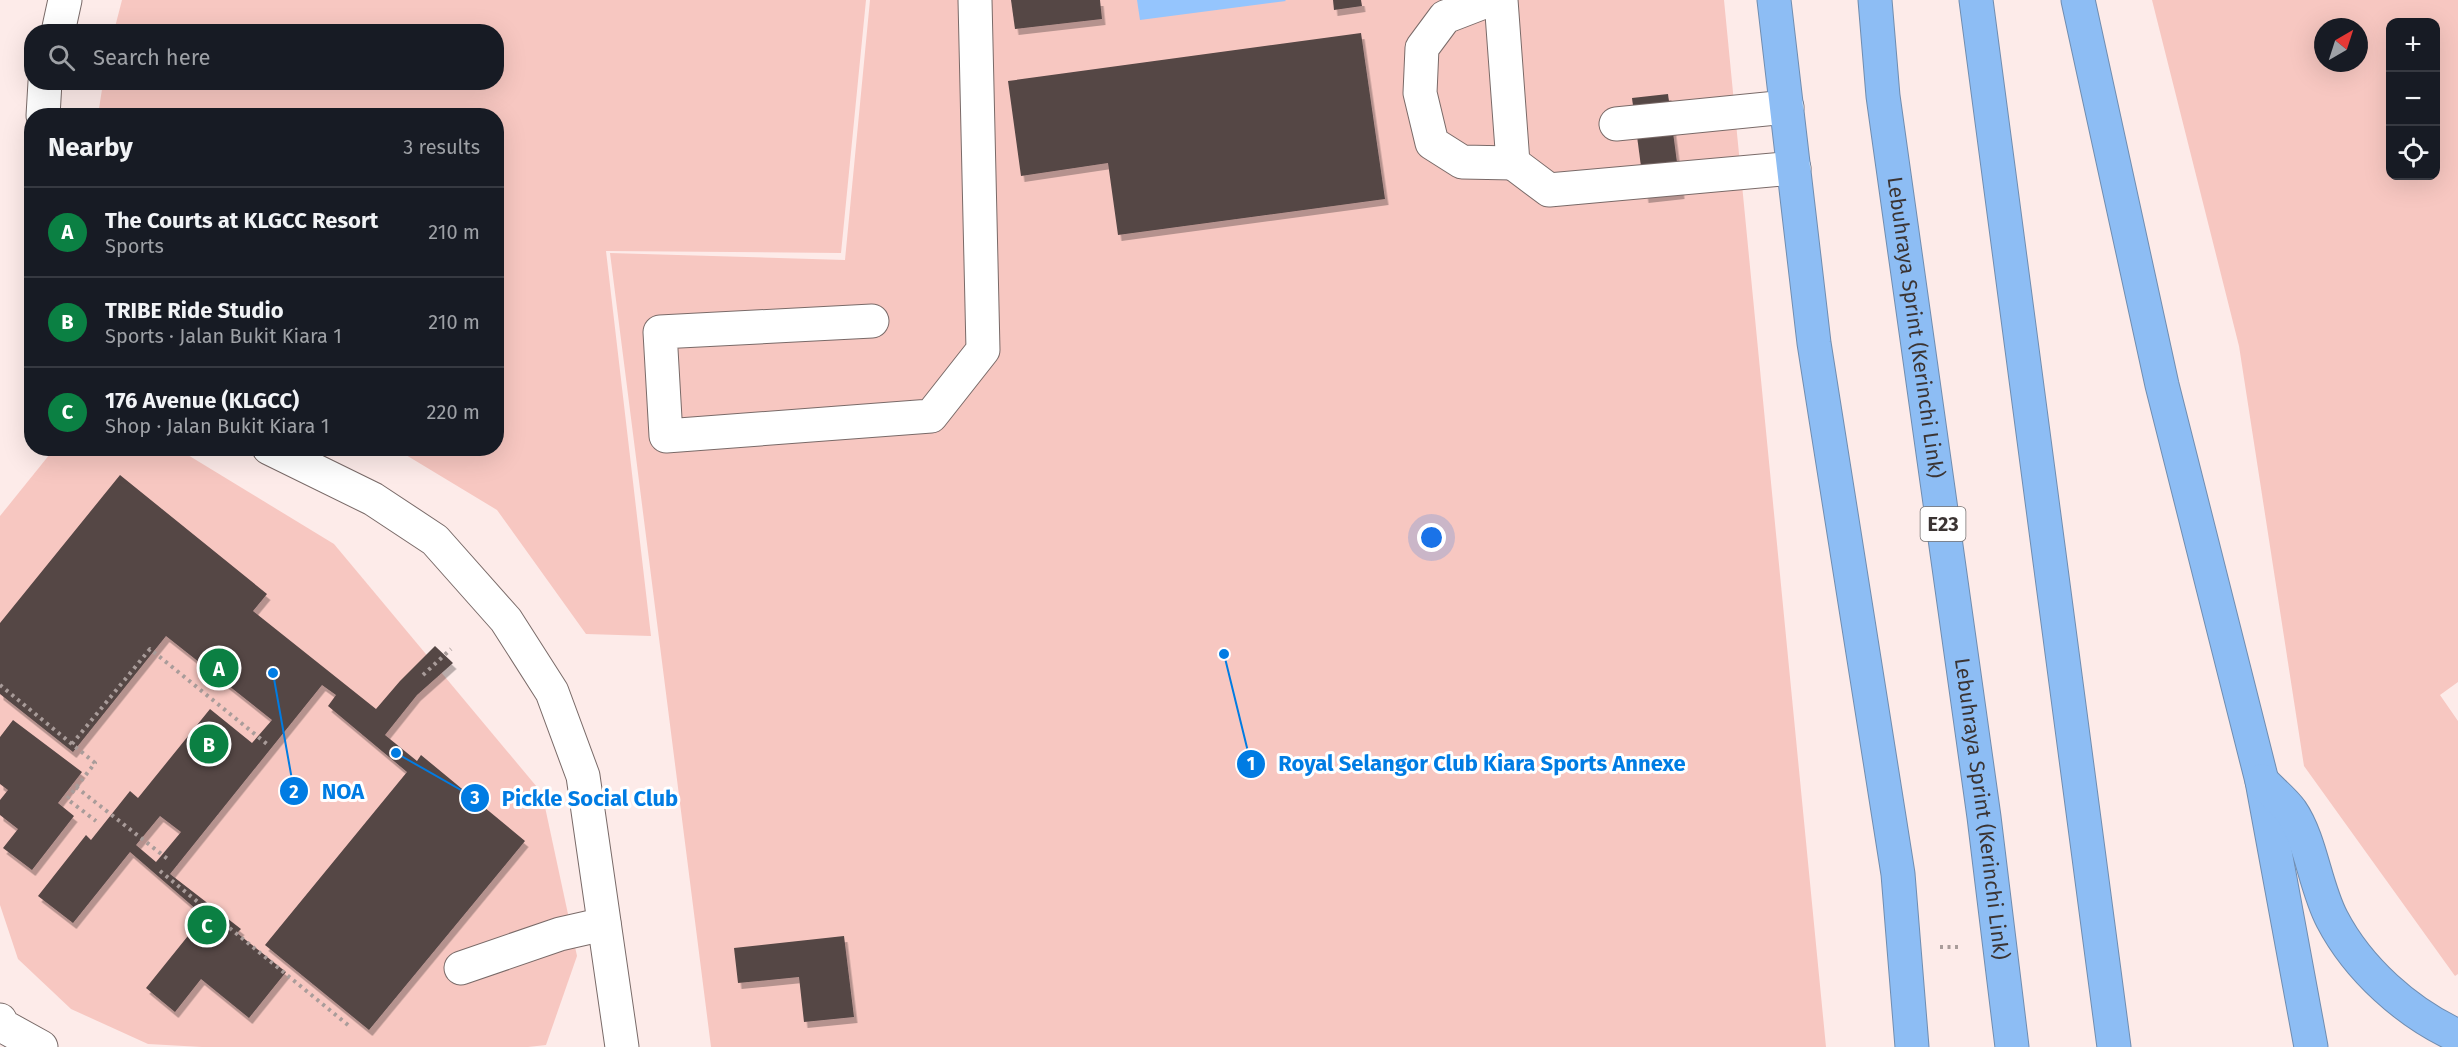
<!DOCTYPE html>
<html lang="en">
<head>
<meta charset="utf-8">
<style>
  body { margin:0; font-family:"Fira Sans",sans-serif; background:#20242c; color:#f1f3f6 }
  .controls { position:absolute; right:18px; top:18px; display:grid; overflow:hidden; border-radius:12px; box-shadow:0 6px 24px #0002 }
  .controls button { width:54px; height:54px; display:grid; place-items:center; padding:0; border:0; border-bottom:2px solid #363941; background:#171b24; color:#f1f3f6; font:30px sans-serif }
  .compass { position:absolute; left:2314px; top:18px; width:54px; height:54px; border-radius:50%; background:#171b24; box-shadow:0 6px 24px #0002; rotate:39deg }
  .you { position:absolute; left:1432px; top:538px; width:21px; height:21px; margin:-15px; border:4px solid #fff; border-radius:50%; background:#1a73e8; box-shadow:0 0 0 9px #1a73e833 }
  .badge { display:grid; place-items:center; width:39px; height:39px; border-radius:50%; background:#0b8043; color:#fff; font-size:20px; font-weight:700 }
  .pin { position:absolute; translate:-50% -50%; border:3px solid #fff; box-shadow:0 2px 6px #0006 }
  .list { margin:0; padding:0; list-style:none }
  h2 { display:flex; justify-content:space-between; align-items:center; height:78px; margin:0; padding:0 24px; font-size:26px }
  h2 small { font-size:20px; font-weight:400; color:#9ea1a6 }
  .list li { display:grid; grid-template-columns:39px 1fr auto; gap:18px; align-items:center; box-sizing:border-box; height:90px; padding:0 24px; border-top:2px solid #363941 }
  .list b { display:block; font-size:22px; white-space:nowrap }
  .list p { margin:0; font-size:20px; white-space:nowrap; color:#9ea1a6 }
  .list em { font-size:20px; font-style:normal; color:#9ea1a6 }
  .icon { flex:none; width:33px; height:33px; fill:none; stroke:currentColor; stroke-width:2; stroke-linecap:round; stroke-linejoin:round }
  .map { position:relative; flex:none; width:2458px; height:1047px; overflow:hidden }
  .search { position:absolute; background:#171b24; box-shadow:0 6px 24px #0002; left:24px; top:24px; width:480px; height:66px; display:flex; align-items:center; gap:15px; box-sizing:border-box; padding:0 21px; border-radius:24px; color:#9ea1a6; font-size:22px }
  .panel { position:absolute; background:#171b24; box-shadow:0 6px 24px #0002; left:24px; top:108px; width:480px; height:348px; border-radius:24px }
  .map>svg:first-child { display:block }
  .green { fill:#f7c7c1; fill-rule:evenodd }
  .water { fill:#95c5fd }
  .building { fill:#554645; fill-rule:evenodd; filter:url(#shadow) }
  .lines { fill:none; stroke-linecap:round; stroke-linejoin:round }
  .minor-casing { stroke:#796a68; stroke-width:35 }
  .highway-casing { stroke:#708db0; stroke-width:35 }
  .path { stroke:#a99c9a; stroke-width:4; stroke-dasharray:3 4.5; stroke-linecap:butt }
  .minor { stroke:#fff; stroke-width:33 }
  .highway { stroke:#8dbdf4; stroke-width:33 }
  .labels { text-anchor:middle; stroke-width:6; stroke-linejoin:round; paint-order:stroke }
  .shield { fill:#fff; stroke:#767170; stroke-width:1.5 }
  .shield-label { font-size:20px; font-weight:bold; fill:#3b3433 }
  .street-label { font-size:21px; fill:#3b3433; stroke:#fff }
  .leader { fill:none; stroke:#007ce3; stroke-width:2 }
  .callout-dot { fill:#007ce3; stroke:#fff; stroke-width:2 }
  .mark-label { font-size:18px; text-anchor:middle; font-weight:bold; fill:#fff }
  .callout-label { font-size:22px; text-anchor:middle; font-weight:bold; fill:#007ce3; stroke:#fff; stroke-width:6; stroke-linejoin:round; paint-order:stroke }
</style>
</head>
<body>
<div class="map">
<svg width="2458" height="1047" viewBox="0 0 2458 1047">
  <defs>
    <filter id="shadow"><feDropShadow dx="3.5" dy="6" stdDeviation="0" flood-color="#0004"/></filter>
  </defs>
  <rect width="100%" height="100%" fill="#fdebe9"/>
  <g class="green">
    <path d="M122 0H866L841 253 606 251 651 636 586 634 497 510 396 449 496 448V116L98 115 103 83 496 82V32L114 31Z"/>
    <path d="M870 0H1724L1826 1047H711L610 253 845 260Z"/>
    <path d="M2152 0H2458V682L2440 695 2458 721V974L2455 976 2304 766 2239 346ZM2436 22V176H2390V22ZM2323 27H2359V63H2323Z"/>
    <path d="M54 449H178L334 544 542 793 577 956 546 1045 528 1047H202L148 1044 71 1009 18 959 0 905V516Z"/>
  </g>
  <path class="water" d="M1137 0H1285L1286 1 1140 20Z"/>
  <g class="building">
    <path d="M1011 0H1100L1102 19 1015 29Z"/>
    <path d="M1333 0H1361L1362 6 1334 10Z"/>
    <path d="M1361 33 1385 199 1118 235 1108 163 1021 176 1008 81Z"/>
    <path d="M1668 94 1681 193 1645 197 1632 98Z"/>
    <path d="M120 475 267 594 253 611 376 709 400 681 435 646 453 663 417 695 385 735 417 761 421 755 525 841 369 1030 265 945 407 772 328 706 336 695 322 685 170 874 241 929 237 933 286 972 249 1018 201 979 175 1012 146 988 204 916 130 852 73 923 38 896 86 835 91 840 130 791 138 798 210 709 252 743 272 720 166 636 73 752 0 694V623ZM160 816 181 832 156 862 136 845Z"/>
    <path d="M13 720 82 772 58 803 74 816 32 870 3 848 18 829 0 815V800L8 790 0 784V737Z"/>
    <path d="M844 936 854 1017 804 1022 799 977 738 983 734 948Z"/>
  </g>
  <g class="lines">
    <defs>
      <g id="minor">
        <path d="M1489 0 1445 17 1422 48 1420 93 1432 143 1462 162 1513 163"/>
        <path d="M1501 0 1513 163 1549 190 1794 168"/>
        <path d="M58 32 65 0"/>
        <path d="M43 116 45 82"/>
        <path d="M1616 124 1787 107"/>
        <path d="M872 321 660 332 666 436 931 416 983 350 975 0"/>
        <path d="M269 448 373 499 435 540 506 620 552 692 583 776 622 1047"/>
        <path d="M461 968 560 934 604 924"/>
        <path d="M0 1020 3 1026 41 1047"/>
      </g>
      <g id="highway">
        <path d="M1774 0 1814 343 1898 874 1912 1047"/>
        <path id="s1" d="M1875 0 1883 96 1984 817 2012 1047"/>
        <path d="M1976 0 2114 1047"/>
        <path d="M2078 0 2162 385 2262 781 2311 1047"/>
        <path d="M2262 781C2271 791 2283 800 2291 811 2311 840 2315 887 2332 919 2358 969 2407 1013 2458 1036"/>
      </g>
    </defs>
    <use href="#minor" class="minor-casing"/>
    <use href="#highway" class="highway-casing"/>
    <g class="path">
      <path d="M423 675 451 649"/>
      <path d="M0 685 95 763 67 799 96 821"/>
      <path d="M72 744 150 649 267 744"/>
      <path d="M76 787 169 860"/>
      <path d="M160 871 348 1025"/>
      <path d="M1940 947H1958"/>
    </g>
    <use href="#minor" class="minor"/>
    <use href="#highway" class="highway"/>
  </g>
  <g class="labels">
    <rect class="shield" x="1920.5" y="507" width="45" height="34" rx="4.5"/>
    <g class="shield-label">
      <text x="1943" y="531">E23</text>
    </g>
    <g class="street-label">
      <text dy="7" stroke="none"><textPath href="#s1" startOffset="330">Lebuhraya Sprint (Kerinchi Link)</textPath></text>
      <text dy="7" stroke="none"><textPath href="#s1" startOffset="816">Lebuhraya Sprint (Kerinchi Link)</textPath></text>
    </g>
  </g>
  <path class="leader" d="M1224 654L1251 764M273 673L294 791M396 753L475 798"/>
  <g class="callout-dot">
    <circle cx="1224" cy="654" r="6"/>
    <circle cx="273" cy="673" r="6"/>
    <circle cx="396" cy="753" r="6"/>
    <circle cx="1251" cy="764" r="15"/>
    <circle cx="294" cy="791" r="15"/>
    <circle cx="475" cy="798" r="15"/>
  </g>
  <g class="mark-label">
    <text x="1251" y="770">1</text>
    <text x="294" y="798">2</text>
    <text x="475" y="804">3</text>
  </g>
  <g class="callout-label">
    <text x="1482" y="771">Royal Selangor Club Kiara Sports Annexe</text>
    <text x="343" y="799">NOA</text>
    <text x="590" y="806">Pickle Social Club</text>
  </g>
</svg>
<div class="controls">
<button>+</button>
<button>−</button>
<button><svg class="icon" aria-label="locate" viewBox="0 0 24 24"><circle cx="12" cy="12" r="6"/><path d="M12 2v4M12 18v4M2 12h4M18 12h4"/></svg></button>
</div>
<svg class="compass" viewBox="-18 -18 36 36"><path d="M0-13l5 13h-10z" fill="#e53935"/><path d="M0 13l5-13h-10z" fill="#9ea1a6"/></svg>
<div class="you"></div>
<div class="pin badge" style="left:219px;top:668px">A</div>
<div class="pin badge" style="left:209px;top:744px">B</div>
<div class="pin badge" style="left:207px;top:925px">C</div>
<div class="search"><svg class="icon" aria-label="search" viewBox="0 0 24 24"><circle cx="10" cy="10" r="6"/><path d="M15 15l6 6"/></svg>Search here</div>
<section class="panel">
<h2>Nearby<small>3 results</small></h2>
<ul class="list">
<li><span class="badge">A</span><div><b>The Courts at KLGCC Resort</b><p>Sports</p></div><em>210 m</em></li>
<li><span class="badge">B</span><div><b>TRIBE Ride Studio</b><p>Sports · Jalan Bukit Kiara 1</p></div><em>210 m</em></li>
<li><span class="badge">C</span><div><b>176 Avenue (KLGCC)</b><p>Shop · Jalan Bukit Kiara 1</p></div><em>220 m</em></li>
</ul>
</section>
</div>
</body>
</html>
